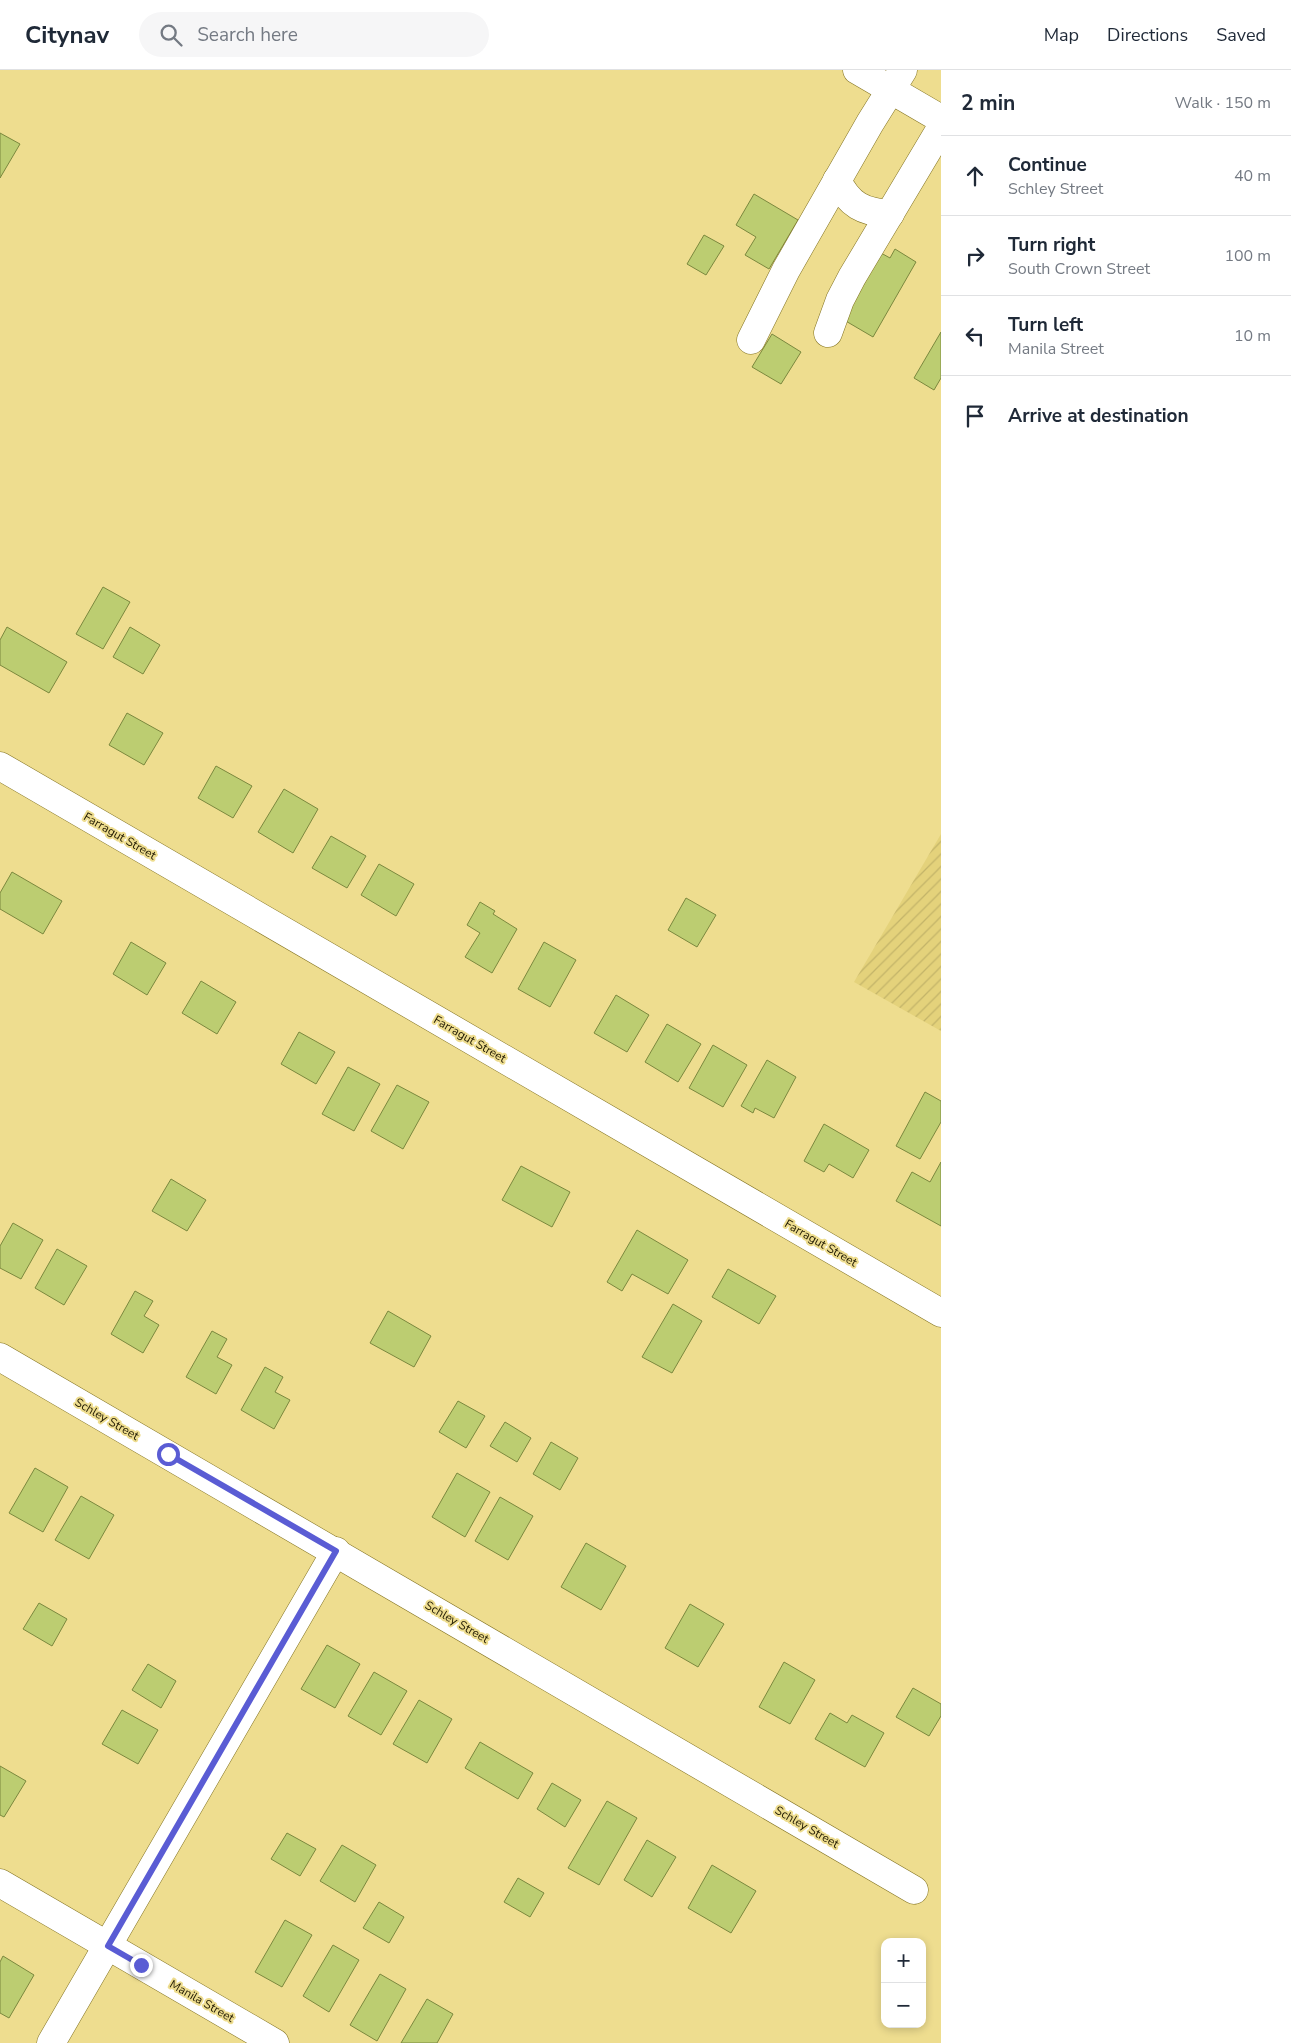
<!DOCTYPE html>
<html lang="en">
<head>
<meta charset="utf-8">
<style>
  body { margin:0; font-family:"Nunito Sans",sans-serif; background:#f6f6f7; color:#1f2937 }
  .controls { position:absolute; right:15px; bottom:15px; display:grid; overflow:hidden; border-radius:10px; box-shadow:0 2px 8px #0003 }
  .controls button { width:45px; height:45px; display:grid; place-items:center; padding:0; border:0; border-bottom:1px solid #e0e1e3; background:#fff; color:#1f2937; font:25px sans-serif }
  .stop { position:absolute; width:15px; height:15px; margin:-11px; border:4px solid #5a5cd4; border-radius:50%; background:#fff }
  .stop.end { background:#5a5cd4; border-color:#fff; box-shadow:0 1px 5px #0008 }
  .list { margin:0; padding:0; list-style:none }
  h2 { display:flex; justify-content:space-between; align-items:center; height:65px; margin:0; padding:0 20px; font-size:21px }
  h2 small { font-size:16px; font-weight:400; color:#747a83 }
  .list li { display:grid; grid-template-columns:32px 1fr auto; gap:15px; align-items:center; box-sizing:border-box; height:80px; padding:0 20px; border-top:1px solid #e0e1e3 }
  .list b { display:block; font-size:19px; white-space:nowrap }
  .list p { margin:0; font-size:16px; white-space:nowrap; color:#747a83 }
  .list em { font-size:16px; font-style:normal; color:#747a83 }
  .icon { flex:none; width:28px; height:28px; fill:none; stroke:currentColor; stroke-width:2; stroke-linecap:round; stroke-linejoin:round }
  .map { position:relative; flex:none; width:941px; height:1973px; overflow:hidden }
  header { display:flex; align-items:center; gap:30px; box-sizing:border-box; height:70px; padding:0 25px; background:#fff; border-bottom:1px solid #e0e1e3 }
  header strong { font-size:24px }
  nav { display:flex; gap:28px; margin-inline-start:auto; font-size:18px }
  .search { width:350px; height:45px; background:#f6f6f7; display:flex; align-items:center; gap:12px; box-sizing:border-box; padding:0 18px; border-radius:28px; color:#747a83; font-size:19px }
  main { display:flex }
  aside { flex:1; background:#fff }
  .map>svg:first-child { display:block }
  .industrial { fill:url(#industrial-furrows) }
  .building { fill:#bccd71; stroke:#7b883e }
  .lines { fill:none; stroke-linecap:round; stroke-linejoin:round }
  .minor-casing { stroke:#837322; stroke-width:29 }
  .minor { stroke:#fff; stroke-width:28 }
  .route { stroke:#5a5cd4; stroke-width:6 }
  .labels { text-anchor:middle; stroke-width:4; stroke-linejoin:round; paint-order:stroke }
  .street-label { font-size:12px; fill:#1f1800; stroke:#eedd8f }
</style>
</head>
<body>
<header>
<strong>Citynav</strong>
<div class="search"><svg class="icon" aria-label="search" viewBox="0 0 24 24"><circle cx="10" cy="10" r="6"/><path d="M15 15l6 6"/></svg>Search here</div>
<nav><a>Map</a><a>Directions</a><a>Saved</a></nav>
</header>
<main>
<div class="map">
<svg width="941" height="1973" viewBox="0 0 941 1973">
  <defs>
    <pattern id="industrial-furrows" width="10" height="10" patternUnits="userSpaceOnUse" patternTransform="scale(1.25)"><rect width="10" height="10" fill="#e4d27b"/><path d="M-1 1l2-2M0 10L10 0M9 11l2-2" fill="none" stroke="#c3b469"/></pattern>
  </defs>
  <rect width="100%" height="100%" fill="#eedd8f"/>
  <path class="industrial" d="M941 764V961L854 912Z"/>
  <g class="building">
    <path d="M0 63 20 74 0 108Z"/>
    <path d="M754 124 798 150 769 199 745 185 756 167 736 155Z"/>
    <path d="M704 165 724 176 706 205 687 194Z"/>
    <path d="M895 179 916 192 873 267 844 250 881 183 890 188Z"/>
    <path d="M941 262V308L934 320 914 308Z"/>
    <path d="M772 264 801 282 781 314 752 297Z"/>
    <path d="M103 517 130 532 103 579 76 564Z"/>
    <path d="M7 557 67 592 49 623 0 595V570Z"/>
    <path d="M130 557 160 575 143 604 113 587Z"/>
    <path d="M127 643 163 663 144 695 109 675Z"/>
    <path d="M216 696 252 716 233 748 198 728Z"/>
    <path d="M284 719 318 739 293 783 258 762Z"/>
    <path d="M331 766 366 786 347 818 312 798Z"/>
    <path d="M379 794 414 814 396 846 361 825Z"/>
    <path d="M12 802 62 831 43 864 0 839V823Z"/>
    <path d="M686 828 716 845 697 877 668 860Z"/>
    <path d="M480 832 495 841 493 844 517 859 492 903 465 887 480 863 467 855Z"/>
    <path d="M131 872 166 893 147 925 113 904Z"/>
    <path d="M544 872 576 890 550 937 518 919Z"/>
    <path d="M201 911 236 932 217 964 182 943Z"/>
    <path d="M616 925 649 945 627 982 594 963Z"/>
    <path d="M667 954 701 974 678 1012 645 992Z"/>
    <path d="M299 962 335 982 316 1014 281 994Z"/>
    <path d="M713 975 747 995 723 1037 689 1018Z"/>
    <path d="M767 990 796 1007 774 1048 755 1038 753 1043 741 1036Z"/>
    <path d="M348 997 380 1014 354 1061 322 1044Z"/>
    <path d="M397 1015 429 1032 403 1079 371 1061Z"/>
    <path d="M925 1022 941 1031V1052L920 1089 896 1076Z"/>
    <path d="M824 1054 869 1080 853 1108 829 1094 824 1102 804 1091Z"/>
    <path d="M941 1092V1156L896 1131 912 1102 930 1112Z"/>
    <path d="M521 1096 570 1122 552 1157 502 1130Z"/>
    <path d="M171 1109 206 1130 187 1161 152 1141Z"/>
    <path d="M13 1153 43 1170 21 1209 0 1198V1176Z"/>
    <path d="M637 1160 688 1190 668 1224 632 1204 622 1221 607 1212Z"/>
    <path d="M57 1179 87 1196 64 1235 35 1218Z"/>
    <path d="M728 1199 776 1226 759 1254 712 1227Z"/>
    <path d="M135 1221 153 1231 144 1246 159 1255 143 1283 111 1264Z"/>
    <path d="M673 1234 702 1251 672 1303 642 1287Z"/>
    <path d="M388 1241 431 1266 414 1297 370 1273Z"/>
    <path d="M212 1261 227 1269 217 1287 232 1295 216 1324 186 1307Z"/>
    <path d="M265 1297 283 1307 275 1322 290 1330 274 1359 241 1340Z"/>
    <path d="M458 1331 485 1346 466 1378 439 1362Z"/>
    <path d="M505 1352 531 1368 517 1392 490 1376Z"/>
    <path d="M551 1372 578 1388 560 1420 533 1404Z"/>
    <path d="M35 1398 68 1417 43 1462 9 1443Z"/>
    <path d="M457 1403 490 1422 465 1467 432 1447Z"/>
    <path d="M81 1426 114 1445 89 1489 55 1470Z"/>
    <path d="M500 1427 533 1446 508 1490 475 1471Z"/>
    <path d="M586 1473 626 1496 601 1540 561 1517Z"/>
    <path d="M39 1533 67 1549 52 1576 23 1559Z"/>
    <path d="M690 1534 724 1554 698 1597 665 1578Z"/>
    <path d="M327 1575 360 1594 335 1638 301 1619Z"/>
    <path d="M784 1592 815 1610 790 1654 759 1637Z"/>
    <path d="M148 1594 176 1611 161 1638 132 1620Z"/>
    <path d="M374 1602 407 1621 381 1665 348 1646Z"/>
    <path d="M913 1618 941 1634V1646L929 1666 896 1647Z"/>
    <path d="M419 1630 452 1649 427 1693 393 1674Z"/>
    <path d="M122 1640 158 1660 138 1694 102 1674Z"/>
    <path d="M830 1643 847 1653 852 1645 884 1663 865 1697 815 1669Z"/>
    <path d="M480 1672 533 1703 518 1729 465 1698Z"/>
    <path d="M0 1696 26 1711 4 1747 0 1745Z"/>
    <path d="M552 1713 581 1730 565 1757 537 1739Z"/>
    <path d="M607 1731 637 1748 599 1815 568 1798Z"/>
    <path d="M287 1763 316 1779 300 1806 271 1789Z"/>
    <path d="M647 1770 676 1787 652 1827 624 1810Z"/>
    <path d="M342 1775 376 1795 355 1832 320 1811Z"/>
    <path d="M712 1795 756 1821 731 1863 688 1838Z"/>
    <path d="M518 1808 544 1823 530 1847 504 1832Z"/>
    <path d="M379 1832 404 1847 389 1873 363 1858Z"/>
    <path d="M285 1850 312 1865 282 1917 255 1902Z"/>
    <path d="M333 1875 359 1890 329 1942 303 1926Z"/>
    <path d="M3 1886 34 1905 9 1948 0 1943V1892Z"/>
    <path d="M380 1904 406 1919 377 1971 350 1955Z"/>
    <path d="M427 1929 453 1944 437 1973H401Z"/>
  </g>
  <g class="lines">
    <defs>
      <g id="minor">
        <path d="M857 0 941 49"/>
        <path d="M837 110C849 135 863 142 890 144"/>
        <path d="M828 263 840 230 852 207 941 58"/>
        <path d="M751 270 786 200 870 53 903 0"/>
        <path d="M0 696 941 1243"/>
        <path d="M0 1287 914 1820"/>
        <path d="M0 1813 275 1973"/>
        <path d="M51 1973 336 1481"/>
      </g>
    </defs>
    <use href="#minor" class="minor-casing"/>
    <use href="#minor" class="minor"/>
  </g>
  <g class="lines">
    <path class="route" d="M141 1895 108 1876 336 1481 168 1384"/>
  </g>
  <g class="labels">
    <g class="street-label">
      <text transform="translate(120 766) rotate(30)" y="4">Farragut Street</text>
      <text transform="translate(470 969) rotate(30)" y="4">Farragut Street</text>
      <text transform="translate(821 1173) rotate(30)" y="4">Farragut Street</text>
      <text transform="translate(107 1349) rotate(30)" y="4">Schley Street</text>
      <text transform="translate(457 1552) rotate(30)" y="4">Schley Street</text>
      <text transform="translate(807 1757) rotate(30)" y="4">Schley Street</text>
      <text transform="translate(202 1931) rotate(30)" y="4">Manila Street</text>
    </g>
  </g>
</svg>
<div class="controls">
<button>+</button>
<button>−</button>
</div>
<div class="stop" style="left:168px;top:1384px"></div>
<div class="stop end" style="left:141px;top:1895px"></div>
</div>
<aside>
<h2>2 min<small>Walk · 150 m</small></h2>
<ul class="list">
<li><svg class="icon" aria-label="ahead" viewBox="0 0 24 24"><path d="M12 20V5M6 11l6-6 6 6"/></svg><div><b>Continue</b><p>Schley Street</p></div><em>40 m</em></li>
<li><svg class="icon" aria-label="right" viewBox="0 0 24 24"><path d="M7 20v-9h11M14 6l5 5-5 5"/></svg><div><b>Turn right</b><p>South Crown Street</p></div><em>100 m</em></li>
<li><svg class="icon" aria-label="left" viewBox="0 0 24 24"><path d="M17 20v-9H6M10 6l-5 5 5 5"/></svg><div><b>Turn left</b><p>Manila Street</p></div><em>10 m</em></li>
<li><svg class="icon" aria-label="arrive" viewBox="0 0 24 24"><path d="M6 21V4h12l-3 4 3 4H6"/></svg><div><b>Arrive at destination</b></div></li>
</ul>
</aside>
</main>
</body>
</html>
